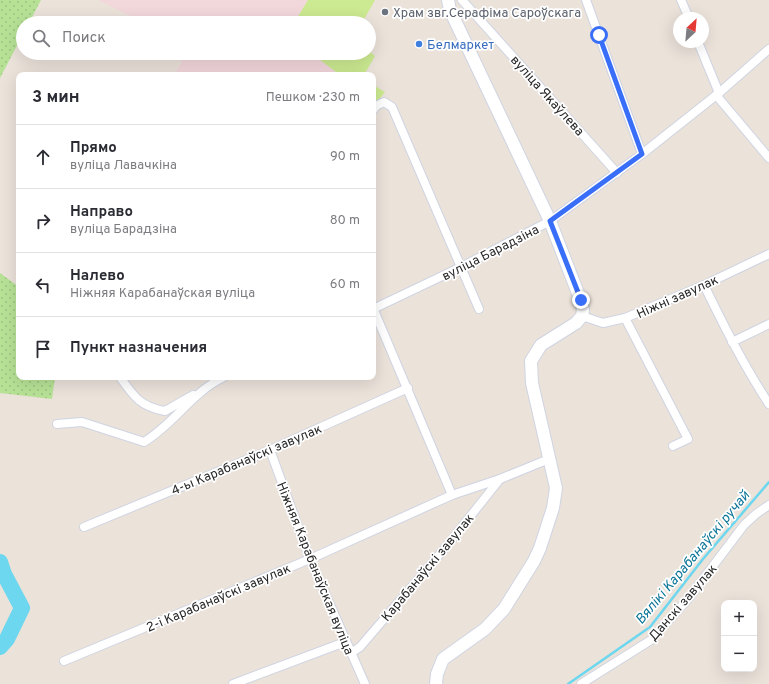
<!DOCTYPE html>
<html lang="ru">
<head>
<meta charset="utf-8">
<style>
  body { margin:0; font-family:Overpass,sans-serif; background:#f7f7f7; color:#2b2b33 }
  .controls { position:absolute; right:12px; bottom:12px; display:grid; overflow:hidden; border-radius:8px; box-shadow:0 4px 16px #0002 }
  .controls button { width:36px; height:36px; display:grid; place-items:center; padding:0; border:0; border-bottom:1px solid #e1e1e2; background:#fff; color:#2b2b33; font:20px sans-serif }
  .compass { position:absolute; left:673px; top:12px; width:36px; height:36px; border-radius:50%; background:#fff; box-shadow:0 4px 16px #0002; rotate:26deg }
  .stop { position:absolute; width:12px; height:12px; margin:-9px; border:3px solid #396ef9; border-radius:50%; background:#fff }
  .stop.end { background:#396ef9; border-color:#fff; box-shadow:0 1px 4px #0008 }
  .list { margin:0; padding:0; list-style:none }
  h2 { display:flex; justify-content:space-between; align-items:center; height:52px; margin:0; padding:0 16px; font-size:17px }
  h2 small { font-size:13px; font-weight:400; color:#7c7c81 }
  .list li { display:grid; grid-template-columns:26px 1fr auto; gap:12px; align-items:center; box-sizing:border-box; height:64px; padding:0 16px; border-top:1px solid #e1e1e2 }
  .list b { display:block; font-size:15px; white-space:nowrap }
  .list p { margin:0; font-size:13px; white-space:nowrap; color:#7c7c81 }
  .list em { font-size:13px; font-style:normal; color:#7c7c81 }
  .icon { flex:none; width:22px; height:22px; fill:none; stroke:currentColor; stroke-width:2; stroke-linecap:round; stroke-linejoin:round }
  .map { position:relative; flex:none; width:769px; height:684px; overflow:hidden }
  .search { position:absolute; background:#fff; box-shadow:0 4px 16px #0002; left:16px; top:16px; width:360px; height:44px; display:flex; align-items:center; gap:10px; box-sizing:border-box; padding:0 14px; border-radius:22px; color:#7c7c81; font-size:15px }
  .panel { position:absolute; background:#fff; box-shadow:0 4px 16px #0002; left:16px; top:72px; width:360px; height:308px; border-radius:8px }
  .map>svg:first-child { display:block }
  .medical { fill:#f2d7db }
  .grass { fill:url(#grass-dots) }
  .pitch { fill:#ccea91 }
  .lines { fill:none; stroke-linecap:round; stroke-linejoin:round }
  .stream { stroke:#6cd7ee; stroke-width:2.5 }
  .river { stroke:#6cd7ee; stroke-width:16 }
  .minor-casing { stroke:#cfd4e2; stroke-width:10 }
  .secondary-casing { stroke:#cfd4e2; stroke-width:14 }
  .minor { stroke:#fff; stroke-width:8 }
  .secondary { stroke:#fff; stroke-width:12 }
  .route { stroke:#396ef9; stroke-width:5 }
  .worship-dot { fill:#6b7280; stroke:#fff; stroke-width:1.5 }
  .shop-dot { fill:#3f7fe0; stroke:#fff; stroke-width:1.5 }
  .labels { text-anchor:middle; stroke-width:3.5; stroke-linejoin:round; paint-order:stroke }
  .worship-label { font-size:13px; fill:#5b616d; stroke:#fff; text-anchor:start }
  .shop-label { font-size:13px; fill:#366cbe; stroke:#fff; text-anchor:start }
  .street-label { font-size:13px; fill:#282828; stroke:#fff }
  .water-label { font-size:14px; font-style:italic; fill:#0d7598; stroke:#fff }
</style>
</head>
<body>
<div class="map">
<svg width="769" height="684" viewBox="0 0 769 684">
  <defs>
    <pattern id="grass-dots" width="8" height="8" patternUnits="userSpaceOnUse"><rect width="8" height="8" fill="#b7e296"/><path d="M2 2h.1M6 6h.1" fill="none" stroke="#9dc281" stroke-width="1.8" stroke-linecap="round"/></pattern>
  </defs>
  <rect width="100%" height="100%" fill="#ebe2da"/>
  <g class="medical">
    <path d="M98 0H308L294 23H145Z"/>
    <path d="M183 53H311L340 75H174L186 55Z"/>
  </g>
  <g class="grass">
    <path d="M0 0H41L29 23H23V34L0 78Z"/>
    <path d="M0 273 19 287V377H55L52 399 0 393Z"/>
  </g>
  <g class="pitch">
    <path d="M308 0H375L362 23H294Z"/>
    <path d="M369 51 375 56 364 75H340L311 53H369Z"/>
    <path d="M373 85 385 92 377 102 373 99Z"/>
  </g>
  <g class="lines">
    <path class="stream" d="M568 684 650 627 703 559 769 482"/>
    <path class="river" d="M0 562 4 574 22 608 7 639 0 647"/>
    <defs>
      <g id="minor">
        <path d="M462 0 617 173"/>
        <path d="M586 0 642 154"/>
        <path d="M681 0 689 18"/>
        <path d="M698 42 719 93"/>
        <path d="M716 95 769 158"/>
        <path d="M373 110 376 106 384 102 392 107 479 309"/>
        <path d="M704 285C724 326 744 366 769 404"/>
        <path d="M373 308 452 495"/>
        <path d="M373 309 461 267 550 221 642 154 719 93 769 49"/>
        <path d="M582 316 603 323 625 318 704 285 769 254"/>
        <path d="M625 318 688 439 673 446"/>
        <path d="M732 342 769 324"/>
        <path d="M120 377C134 397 141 407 165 411L193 395"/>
        <path d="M57 424 82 422 144 442C174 424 192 392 224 377"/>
        <path d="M270 450 310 559 365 684"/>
        <path d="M84 527 270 450 408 388"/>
        <path d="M351 653 360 647 445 548 500 479"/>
        <path d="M64 661 310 559 452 495 500 479 549 459"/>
        <path d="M233 684 345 642"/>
        <path d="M581 684 651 640 688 599 744 525 756 514 769 505"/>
      </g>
      <path id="secondary" d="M436 684 437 674 443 659 485 629 504 609 534 561 540 548 553 508 556 488 532 383 531 361 541 345 576 323 582 316 583 310 581 301 550 221 450 10 448 0"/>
    </defs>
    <use href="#minor" class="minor-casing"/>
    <use href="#secondary" class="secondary-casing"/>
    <use href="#minor" class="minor"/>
    <use href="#secondary" class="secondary"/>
  </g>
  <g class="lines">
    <path class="route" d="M581 300 550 221 642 154 599 35"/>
  </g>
  <circle class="worship-dot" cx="385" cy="12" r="4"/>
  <circle class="shop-dot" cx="419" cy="44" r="4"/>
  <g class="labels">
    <g class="worship-label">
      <text x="393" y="17">Храм звг.Серафіма Сароўскага</text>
    </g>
    <g class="shop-label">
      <text x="427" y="49">Белмаркет</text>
    </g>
    <g class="street-label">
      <text transform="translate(548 95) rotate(48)" y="5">вуліца Якаўлева</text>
      <text transform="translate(490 252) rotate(-27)" y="5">вуліца Барадзіна</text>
      <text transform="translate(677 296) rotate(-24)" y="5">Ніжні завулак</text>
      <text transform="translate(246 459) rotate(-23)" y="5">4-ы Карабанаўскі завулак</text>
      <text transform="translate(427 567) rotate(-50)" y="5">Карабанаўскі завулак</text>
      <text transform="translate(316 568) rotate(68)" y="5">Ніжняя Карабанаўская вуліца</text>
      <text transform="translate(218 597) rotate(-23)" y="5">2-і Карабанаўскі завулак</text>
      <text transform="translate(682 602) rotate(-49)" y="5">Данскі завулак</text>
    </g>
    <g class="water-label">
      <text transform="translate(692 557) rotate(-50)" y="5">Вялікі Карабанаўскі ручай</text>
    </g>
  </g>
</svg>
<div class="controls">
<button>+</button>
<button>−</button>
</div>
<svg class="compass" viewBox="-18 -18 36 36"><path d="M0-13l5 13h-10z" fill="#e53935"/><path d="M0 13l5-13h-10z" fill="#7c7c81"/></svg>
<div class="stop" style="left:599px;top:35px"></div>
<div class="stop end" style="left:581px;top:300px"></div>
<div class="search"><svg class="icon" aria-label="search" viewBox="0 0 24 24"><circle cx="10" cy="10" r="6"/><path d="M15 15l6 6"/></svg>Поиск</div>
<section class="panel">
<h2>3 мин<small>Пешком · 230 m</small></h2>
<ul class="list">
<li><svg class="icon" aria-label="ahead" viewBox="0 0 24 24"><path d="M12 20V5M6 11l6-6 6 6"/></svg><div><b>Прямо</b><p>вуліца Лавачкіна</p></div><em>90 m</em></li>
<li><svg class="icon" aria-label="right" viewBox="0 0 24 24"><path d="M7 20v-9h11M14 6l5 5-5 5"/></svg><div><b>Направо</b><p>вуліца Барадзіна</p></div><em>80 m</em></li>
<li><svg class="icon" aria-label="left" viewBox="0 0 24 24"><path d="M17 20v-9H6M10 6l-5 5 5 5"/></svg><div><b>Налево</b><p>Ніжняя Карабанаўская вуліца</p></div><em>60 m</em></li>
<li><svg class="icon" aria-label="arrive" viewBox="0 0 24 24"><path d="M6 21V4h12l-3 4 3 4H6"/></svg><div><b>Пункт назначения</b></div></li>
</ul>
</section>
</div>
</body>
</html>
